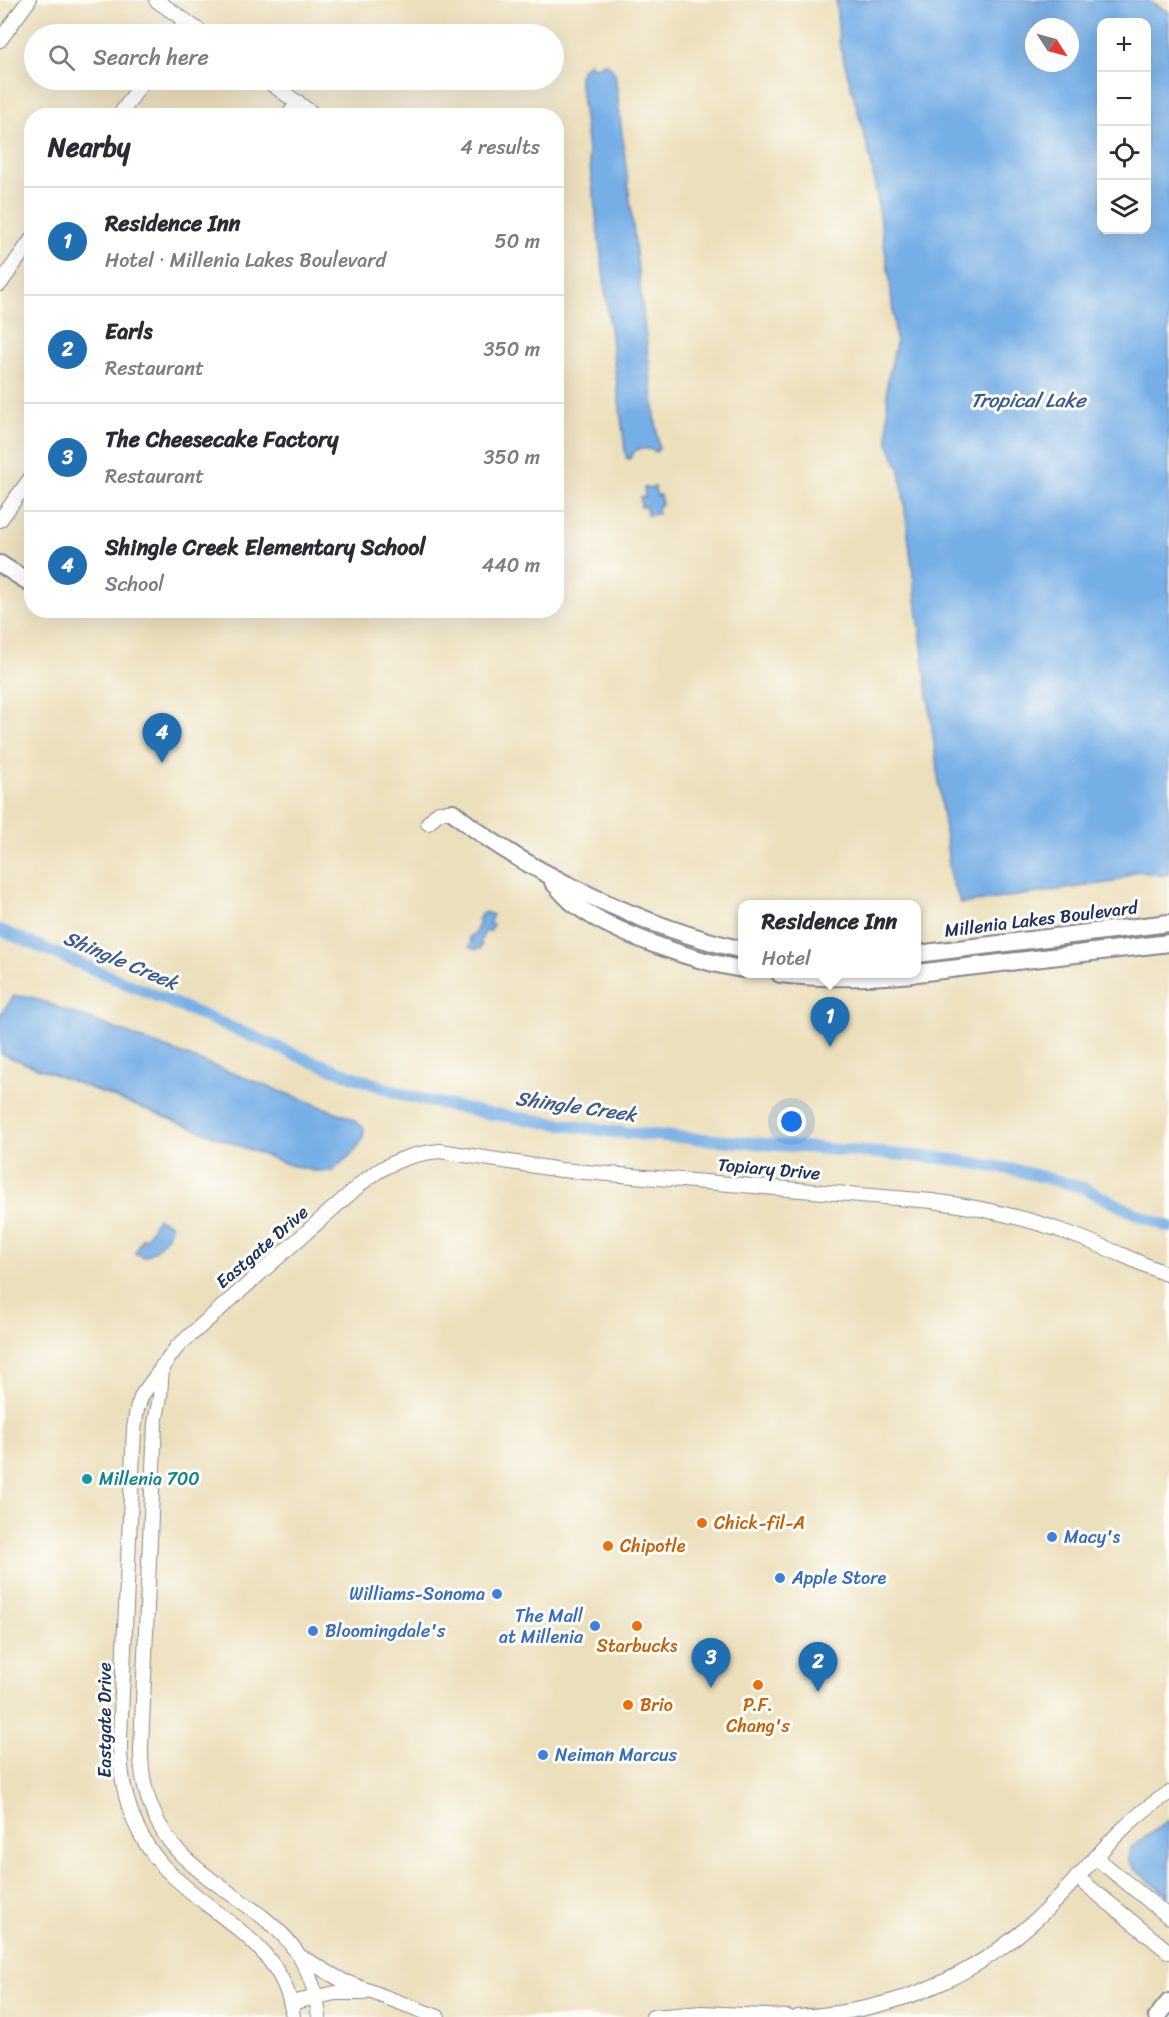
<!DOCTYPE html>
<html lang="en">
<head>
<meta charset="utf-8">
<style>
  body { margin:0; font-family:Sriracha,sans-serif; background:#f2f2f3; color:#2b2b33 }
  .controls { position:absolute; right:18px; top:18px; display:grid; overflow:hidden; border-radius:12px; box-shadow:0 6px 24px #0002 }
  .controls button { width:54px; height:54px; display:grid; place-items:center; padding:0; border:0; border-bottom:2px solid #e1e1e2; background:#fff; color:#2b2b33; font:30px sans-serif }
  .compass { position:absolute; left:1025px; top:18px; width:54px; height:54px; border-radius:50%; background:#fff; box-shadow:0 6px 24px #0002; rotate:126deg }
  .you { position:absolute; left:792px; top:1122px; width:21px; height:21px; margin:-15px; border:4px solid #fff; border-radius:50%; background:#1a73e8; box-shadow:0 0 0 9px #1a73e833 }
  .badge { display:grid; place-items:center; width:39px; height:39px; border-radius:50%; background:#1f6fb2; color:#fff; font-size:20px; font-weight:700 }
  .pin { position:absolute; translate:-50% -50px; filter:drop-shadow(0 2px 3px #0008) }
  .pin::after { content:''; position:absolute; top:32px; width:21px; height:18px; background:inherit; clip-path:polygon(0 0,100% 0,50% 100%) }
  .popup { position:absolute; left:738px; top:900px; width:183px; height:78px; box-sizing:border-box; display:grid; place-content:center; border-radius:12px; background:#fff; filter:drop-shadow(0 2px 4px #0005); font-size:20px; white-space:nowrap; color:#7c7c81 }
  .popup b { font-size:22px; color:#2b2b33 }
  .popup::after { content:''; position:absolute; left:50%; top:100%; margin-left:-12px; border:12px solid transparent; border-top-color:#fff }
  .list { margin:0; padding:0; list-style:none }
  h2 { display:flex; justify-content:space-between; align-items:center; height:78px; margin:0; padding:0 24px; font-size:26px }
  h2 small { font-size:20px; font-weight:400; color:#7c7c81 }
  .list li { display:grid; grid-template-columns:39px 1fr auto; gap:18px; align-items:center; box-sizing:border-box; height:108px; padding:0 24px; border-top:2px solid #e1e1e2 }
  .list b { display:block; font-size:22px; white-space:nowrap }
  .list p { margin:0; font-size:20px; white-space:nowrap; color:#7c7c81 }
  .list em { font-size:20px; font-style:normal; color:#7c7c81 }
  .icon { flex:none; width:33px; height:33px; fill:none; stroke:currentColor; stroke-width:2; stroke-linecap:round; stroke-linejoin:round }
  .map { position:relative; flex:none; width:1169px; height:2017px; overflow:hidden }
  .search { position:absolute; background:#fff; box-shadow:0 6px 24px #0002; left:24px; top:24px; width:540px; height:66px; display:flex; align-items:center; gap:15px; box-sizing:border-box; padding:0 21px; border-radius:33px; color:#7c7c81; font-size:22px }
  .panel { position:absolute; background:#fff; box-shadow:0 6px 24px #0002; left:24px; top:108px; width:540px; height:510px; border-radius:24px }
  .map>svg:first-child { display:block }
  .water { fill:#76aee6; stroke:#486ea2; stroke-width:1.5; fill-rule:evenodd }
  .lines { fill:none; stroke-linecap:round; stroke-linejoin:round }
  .canal { stroke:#76aee6; stroke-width:12 }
  .minor-casing { stroke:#84878d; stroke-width:16 }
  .tertiary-casing { stroke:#84878d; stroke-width:20 }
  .minor { stroke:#fff; stroke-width:14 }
  .tertiary { stroke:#fff; stroke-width:16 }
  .culture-dot { fill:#0f9aa8; stroke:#fdfcf7; stroke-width:2 }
  .food-dot { fill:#e8710a; stroke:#fdfcf7; stroke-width:2 }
  .shop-dot { fill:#3f7fe0; stroke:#fdfcf7; stroke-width:2 }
  .labels { text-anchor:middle; stroke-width:6; stroke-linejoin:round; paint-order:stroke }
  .street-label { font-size:18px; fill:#1b2f5e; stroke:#fdfcf7 }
  .culture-label { font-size:18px; fill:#0d838f; stroke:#fdfcf7; text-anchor:start }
  .food-label { font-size:18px; fill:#c56008; stroke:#fdfcf7; text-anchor:start }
  .shop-label { font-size:18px; fill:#366cbe; stroke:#fdfcf7; text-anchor:start }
  .water-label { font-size:20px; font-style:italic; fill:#3b5b8e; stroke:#fdfcf7 }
</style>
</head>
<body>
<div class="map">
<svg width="1169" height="2017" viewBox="0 0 1169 2017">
  <rect width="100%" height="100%" fill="#fdfcf7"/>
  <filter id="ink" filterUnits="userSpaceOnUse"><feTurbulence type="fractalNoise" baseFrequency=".0167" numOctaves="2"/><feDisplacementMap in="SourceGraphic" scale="12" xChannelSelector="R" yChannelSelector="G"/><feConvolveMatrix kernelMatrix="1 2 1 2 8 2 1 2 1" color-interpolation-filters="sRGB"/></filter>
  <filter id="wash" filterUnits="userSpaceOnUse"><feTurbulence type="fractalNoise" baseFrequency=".008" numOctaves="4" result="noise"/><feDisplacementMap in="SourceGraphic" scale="24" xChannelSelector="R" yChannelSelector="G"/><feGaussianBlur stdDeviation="1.35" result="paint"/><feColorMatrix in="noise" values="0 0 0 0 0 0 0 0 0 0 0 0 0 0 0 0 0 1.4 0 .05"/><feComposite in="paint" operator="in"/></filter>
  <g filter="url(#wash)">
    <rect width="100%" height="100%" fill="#ecdfbc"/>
    <g class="water">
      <path d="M836 0H1147L1169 12V874L1160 875 1136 871 1114 882 961 904 951 880 900 470 888 443 887 384 896 343 890 282 871 160 839 42ZM1102 22H1146V230H1102ZM1034 27H1070V63H1034Z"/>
      <path d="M589 63 593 67 599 66 604 63 609 65 615 73 659 449 656 452C646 447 634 446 630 459L626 458 579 77 581 71Z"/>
      <path d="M655 487 656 495H660L662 505 657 506 658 514 647 515 646 506 641 507 640 497H645L644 488Z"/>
      <path d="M485 912 493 915 489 923 493 925 490 932 486 930 480 943 482 944 480 949 477 948 476 950 469 947 472 941 469 940 471 935H474L480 922 478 921 481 914H483Z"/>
      <path d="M14 996 31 997 349 1117 364 1128 363 1139 353 1153 332 1171H313L287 1164 1 1054 0 1015Z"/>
      <path d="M157 1218 172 1225C167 1239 158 1250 144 1257L135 1253 142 1238 146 1239Z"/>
      <path d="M1169 1820V1896L1135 1870 1129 1862V1849Z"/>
    </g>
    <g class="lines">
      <path class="canal" d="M0 930 306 1059 406 1096 485 1113 614 1132 941 1158 1016 1170 1084 1188 1136 1214 1169 1227"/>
    </g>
  </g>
  <g filter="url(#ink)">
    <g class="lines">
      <defs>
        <g id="minor">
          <path d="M156 0 204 34"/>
          <path d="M176 34 186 21"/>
          <path d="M0 40 29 0"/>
          <path d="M266 80 316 116"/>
          <path d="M119 116 144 80"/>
          <path d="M288 116 298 102"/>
          <path d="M0 284 32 239"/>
          <path d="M0 520 32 476"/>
          <path d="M428 823 439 812H453"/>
          <path d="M162 1366 160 1397 155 1423 141 1747C140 1788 155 1831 186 1859 245 1913 309 1925 319 2017"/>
          <path d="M1095 1857 1169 1917"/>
          <path d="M1077 1877 1169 1952"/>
          <path d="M303 1958 343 1981 438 2017"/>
          <path d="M291 2003 335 1993H364"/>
          <path d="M293 2017C285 1942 207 1915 162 1865 130 1829 119 1786 120 1738L134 1429 137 1409 142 1395 177 1347 363 1182C387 1163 409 1154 440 1151L561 1170 932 1201C977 1207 1020 1216 1062 1231 1099 1243 1133 1261 1169 1275"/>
          <path d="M653 2017 702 2013 788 2017"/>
          <path d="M798 2017C901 2011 985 1974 1057 1899 1093 1862 1124 1820 1169 1793"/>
        </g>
        <g id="tertiary">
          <path d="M0 564 32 584"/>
          <path d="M453 812C494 847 542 873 591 896 640 919 690 938 743 950"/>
          <path d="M553 882C559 888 565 896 572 902 609 932 696 962 743 969"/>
          <path d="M917 954 1169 923"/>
          <path d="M917 973 1169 943"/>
          <path d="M780 974C824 979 868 978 913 974"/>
          <path d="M1157 2017 1169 2002"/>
        </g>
      </defs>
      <use href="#minor" class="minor-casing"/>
      <use href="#tertiary" class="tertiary-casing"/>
      <use href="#minor" class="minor"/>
      <use href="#tertiary" class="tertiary"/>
    </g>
  </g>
  <circle class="culture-dot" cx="87" cy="1479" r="6"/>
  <g class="food-dot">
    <circle cx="702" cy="1523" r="6"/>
    <circle cx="608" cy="1546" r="6"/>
    <circle cx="637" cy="1626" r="6"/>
    <circle cx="758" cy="1685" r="6"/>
    <circle cx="628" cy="1705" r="6"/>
  </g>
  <g class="shop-dot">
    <circle cx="1052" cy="1537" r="6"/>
    <circle cx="780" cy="1578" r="6"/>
    <circle cx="497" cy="1594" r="6"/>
    <circle cx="595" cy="1626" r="6"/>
    <circle cx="313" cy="1631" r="6"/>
    <circle cx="543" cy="1755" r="6"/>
  </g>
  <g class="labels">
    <g class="street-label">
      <text transform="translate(1041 919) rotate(-7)" y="6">Millenia Lakes Boulevard</text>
      <text transform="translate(769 1169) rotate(5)" y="6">Topiary Drive</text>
      <text transform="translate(262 1247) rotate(-41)" y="6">Eastgate Drive</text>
      <text transform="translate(105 1720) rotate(-90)" y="6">Eastgate Drive</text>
    </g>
    <g class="culture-label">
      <text x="99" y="1485">Millenia 700</text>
    </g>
    <g class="food-label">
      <text x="714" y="1529">Chick-fil-A</text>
      <text x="620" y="1552">Chipotle</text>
      <text x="637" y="1652" text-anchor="middle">Starbucks</text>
      <text x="640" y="1711">Brio</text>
      <text x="758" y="1711" text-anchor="middle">P.F.<tspan x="758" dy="21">Chang's</tspan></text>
    </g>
    <g class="shop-label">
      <text x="1064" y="1543">Macy's</text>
      <text x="792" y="1584">Apple Store</text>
      <text x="485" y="1600" text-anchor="end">Williams-Sonoma</text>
      <text x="583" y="1622" text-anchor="end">The Mall<tspan x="583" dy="21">at Millenia</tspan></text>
      <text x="325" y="1637">Bloomingdale's</text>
      <text x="555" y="1761">Neiman Marcus</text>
    </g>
    <g class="water-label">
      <text x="1028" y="407">Tropical Lake</text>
      <text transform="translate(121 960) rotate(23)" y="7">Shingle Creek</text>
      <text transform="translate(576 1106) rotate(8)" y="7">Shingle Creek</text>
    </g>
  </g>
</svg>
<div class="controls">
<button>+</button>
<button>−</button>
<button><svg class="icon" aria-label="locate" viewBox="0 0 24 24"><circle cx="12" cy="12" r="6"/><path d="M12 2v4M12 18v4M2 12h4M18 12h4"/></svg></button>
<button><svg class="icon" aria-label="layers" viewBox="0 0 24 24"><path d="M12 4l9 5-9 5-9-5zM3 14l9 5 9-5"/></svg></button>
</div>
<svg class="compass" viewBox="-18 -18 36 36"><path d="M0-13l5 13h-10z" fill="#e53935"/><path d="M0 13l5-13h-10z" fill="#7c7c81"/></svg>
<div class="you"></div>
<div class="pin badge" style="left:830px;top:1047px">1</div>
<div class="popup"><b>Residence Inn</b>Hotel</div>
<div class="pin badge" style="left:818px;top:1692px">2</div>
<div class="pin badge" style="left:711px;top:1688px">3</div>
<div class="pin badge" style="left:162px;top:763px">4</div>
<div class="search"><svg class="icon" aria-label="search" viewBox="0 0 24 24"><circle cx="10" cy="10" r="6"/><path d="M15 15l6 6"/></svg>Search here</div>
<section class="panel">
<h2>Nearby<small>4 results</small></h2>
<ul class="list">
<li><span class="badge">1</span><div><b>Residence Inn</b><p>Hotel · Millenia Lakes Boulevard</p></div><em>50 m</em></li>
<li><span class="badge">2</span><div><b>Earls</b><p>Restaurant</p></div><em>350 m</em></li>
<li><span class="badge">3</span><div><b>The Cheesecake Factory</b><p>Restaurant</p></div><em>350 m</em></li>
<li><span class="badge">4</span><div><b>Shingle Creek Elementary School</b><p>School</p></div><em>440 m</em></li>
</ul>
</section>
</div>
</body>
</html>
